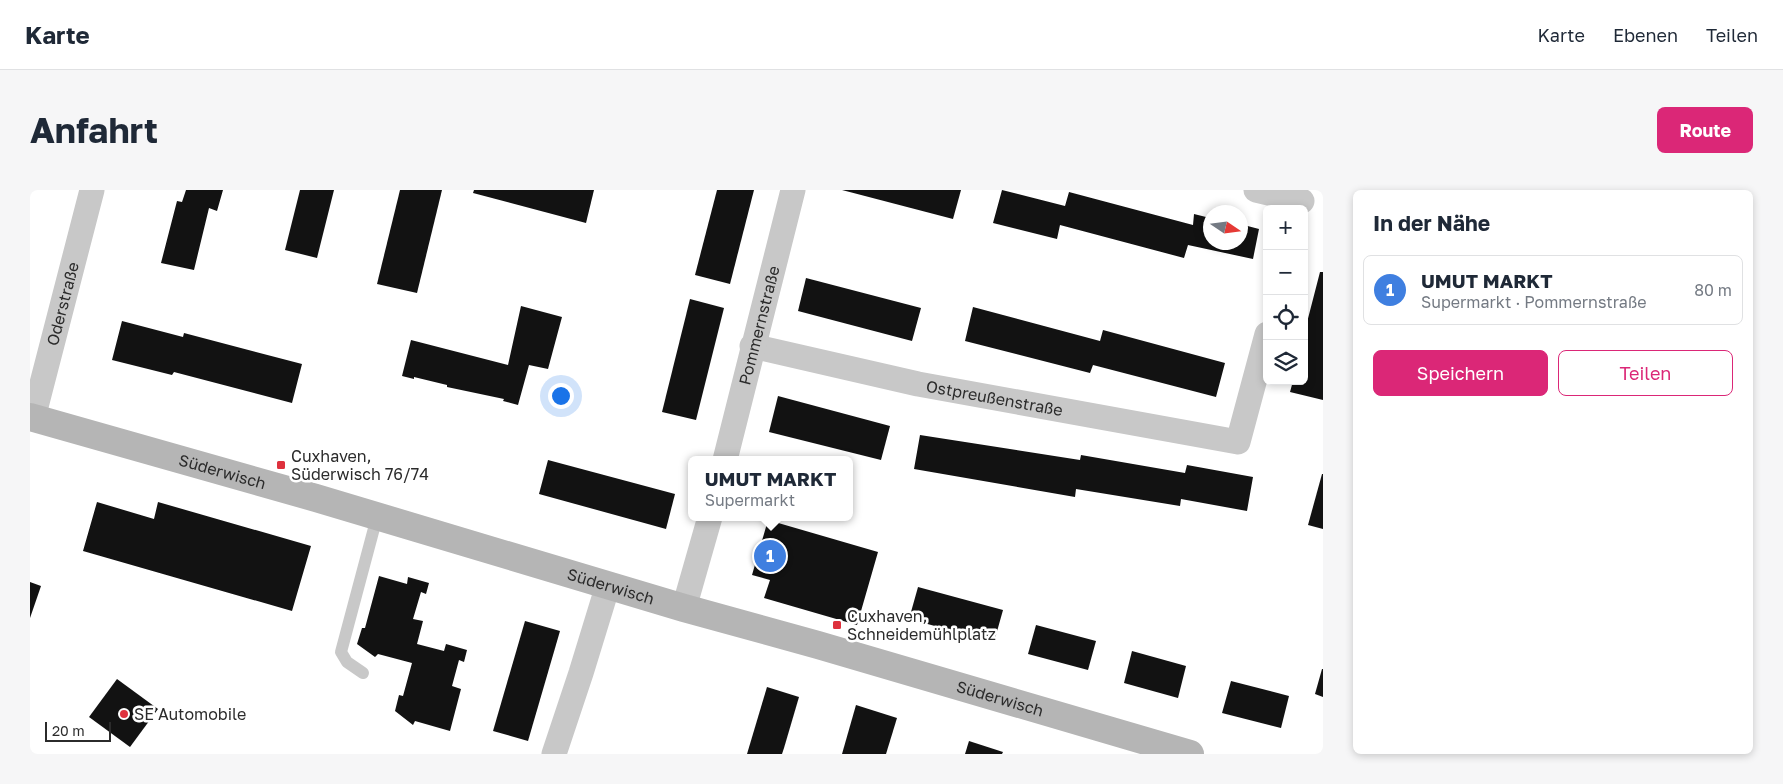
<!DOCTYPE html>
<html lang="de">
<head>
<meta charset="utf-8">
<style>
  body { margin:0; font-family:"Golos Text",sans-serif; background:#f6f6f7; color:#1f2937 }
  .controls { position:absolute; right:15px; top:15px; display:grid; overflow:hidden; border-radius:8px; box-shadow:0 2px 8px #0003 }
  .controls button { width:45px; height:45px; display:grid; place-items:center; padding:0; border:0; border-bottom:1px solid #e0e1e3; background:#fff; color:#1f2937; font:25px sans-serif }
  .compass { position:absolute; left:1173px; top:15px; width:45px; height:45px; border-radius:50%; background:#fff; box-shadow:0 2px 8px #0003; rotate:103deg }
  .scale { position:absolute; left:15px; bottom:12px; width:66px; box-sizing:border-box; padding-left:5px; border:2px solid #2b2b2b; border-top:0; font-size:14px; line-height:18px; white-space:nowrap; color:#2b2b2b; -webkit-text-stroke:4px #fff; paint-order:stroke }
  .you { position:absolute; left:530px; top:205px; width:18px; height:18px; margin:-12px; border:4px solid #fff; border-radius:50%; background:#1a73e8; box-shadow:0 0 0 8px #1a73e833 }
  .badge { display:grid; place-items:center; width:32px; height:32px; border-radius:50%; background:#db2777; color:#fff; font-size:16px; font-weight:700 }
  .pin { position:absolute; translate:-50% -50%; border:2px solid #fff; box-shadow:0 1px 5px #0006 }
  .popup { position:absolute; left:658px; top:266px; width:165px; height:65px; box-sizing:border-box; display:grid; place-content:center; border-radius:8px; background:#fff; filter:drop-shadow(0 1px 4px #0005); font-size:16px; white-space:nowrap; color:#747a83 }
  .popup b { font-size:19px; color:#1f2937 }
  .popup::after { content:''; position:absolute; left:50%; top:100%; margin-left:-10px; border:10px solid transparent; border-top-color:#fff }
  .list { margin:0; padding:0; list-style:none }
  h2 { display:flex; justify-content:space-between; align-items:center; height:65px; margin:0; padding:0 20px; font-size:21px }
  h2 small { font-size:16px; font-weight:400; color:#747a83 }
  .list li { display:grid; grid-template-columns:32px 1fr auto; gap:15px; align-items:center; box-sizing:border-box; height:70px; margin:0 10px 10px; padding:0 10px; border:1px solid #e0e1e3; border-radius:8px }
  .list b { display:block; font-size:19px; white-space:nowrap }
  .list p { margin:0; font-size:16px; white-space:nowrap; color:#747a83 }
  .list em { font-size:16px; font-style:normal; color:#747a83 }
  .actions { display:flex; gap:10px; padding:15px 20px }
  .actions a { flex:1; padding:11px 0; border:1px solid #db2777; border-radius:8px; text-align:center; font-size:18px; color:#db2777 }
  .actions .main { background:#db2777; color:#fff }
  .icon { flex:none; width:28px; height:28px; fill:none; stroke:currentColor; stroke-width:2; stroke-linecap:round; stroke-linejoin:round }
  .map { position:relative; flex:none; width:1293px; height:564px; overflow:hidden; border-radius:8px }
  header { display:flex; align-items:center; gap:30px; box-sizing:border-box; height:70px; padding:0 25px; background:#fff; border-bottom:1px solid #e0e1e3 }
  header strong { font-size:24px }
  nav { display:flex; gap:28px; margin-inline-start:auto; font-size:18px }
  .intro { display:flex; align-items:center; justify-content:space-between; box-sizing:border-box; height:120px; padding:0 30px }
  h1 { margin:0; font-size:35px }
  .button { padding:12px 22px; border-radius:8px; background:#db2777; color:#fff; font-size:18px; font-weight:700 }
  main { display:flex; gap:30px; padding:0 30px }
  aside { flex:1; background:#fff; border-radius:8px; box-shadow:0 2px 8px #0003 }
  .map>svg:first-child { display:block }
  .building { fill:#121212 }
  .lines { fill:none; stroke-linecap:round; stroke-linejoin:round }
  .lane { stroke:#c8c8c8; stroke-width:12 }
  .street { stroke:#c8c8c8; stroke-width:25 }
  .secondary { stroke:#b5b5b5; stroke-width:28 }
  .poi-dot { fill:#de313d; stroke:#fff; stroke-width:2 }
  .labels { text-anchor:middle; stroke-width:5; stroke-linejoin:round; paint-order:stroke }
  .street-label { font-size:16px; fill:#2b2b2b; stroke:#fff }
  .poi-label { font-size:16px; fill:#2b2b2b; stroke:#fff; text-anchor:start }
</style>
</head>
<body>
<header>
<strong>Karte</strong>
<nav><a>Karte</a><a>Ebenen</a><a>Teilen</a></nav>
</header>
<div class="intro"><h1>Anfahrt</h1><a class="button">Route</a></div>
<main>
<div class="map">
<svg width="1293" height="564" viewBox="0 0 1293 564">
  <rect width="100%" height="100%" fill="#fff"/>
  <g class="building">
    <path d="M156 0H193L187 21 179 18 164 80 131 73 147 11 152 12Z"/>
    <path d="M270 0H304L287 68 255 60Z"/>
    <path d="M370 0H412L387 103 347 94Z"/>
    <path d="M444 0H564L556 33 443 3Z"/>
    <path d="M687 0H724L700 94 665 85Z"/>
    <path d="M812 0H931L923 29Z"/>
    <path d="M972 0 1035 16 1039 2 1163 35 1164 24 1180 28V52H1210V34L1229 39 1223 69 1158 55 1154 68 1030 35 1027 49 963 33Z"/>
    <path d="M1290 82H1293V210L1260 202 1263 191H1274V144Z"/>
    <path d="M776 88 891 118 882 151 768 121Z"/>
    <path d="M660 109 694 118 666 230 632 222Z"/>
    <path d="M491 116 532 127 518 179 499 175 488 215 473 211 474 209 417 197V195L384 187V189L372 186 381 150 478 175Z"/>
    <path d="M943 117 1070 151 1073 140 1195 173 1186 207 1063 175 1060 183 935 151Z"/>
    <path d="M92 131 153 147 154 143 272 174 262 213 144 182 142 185 82 170Z"/>
    <path d="M748 206 860 236 851 270 739 242Z"/>
    <path d="M890 245 1050 270 1051 265 1155 283 1157 275 1223 287 1217 321 1151 309 1150 316 1046 299 1045 307 884 279Z"/>
    <path d="M518 270 645 304 636 339 509 304Z"/>
    <path d="M1292 284H1293V339L1278 335Z"/>
    <path d="M67 312 124 329 128 312 281 356 262 421 53 361Z"/>
    <path d="M738 330 848 362 827 435 734 408 740 390 722 385Z"/>
    <path d="M349 386 377 394 378 387 399 393 396 404 391 402 383 429 393 431 387 454 414 461 416 454 437 460 434 472 429 470 422 496 431 499 420 541 385 531 383 535 365 521 369 505 373 506 382 473 348 464 345 467 327 454 332 438H335Z"/>
    <path d="M0 392 11 396 0 428Z"/>
    <path d="M888 397 973 420 964 452 879 429Z"/>
    <path d="M495 431 530 441 498 551 463 541Z"/>
    <path d="M1006 435 1066 451 1058 480 998 464Z"/>
    <path d="M1102 461 1156 476 1148 508 1094 493Z"/>
    <path d="M1292 479H1293V507L1285 504Z"/>
    <path d="M87 489 128 519 100 557 59 527Z"/>
    <path d="M1201 491 1259 506 1251 538 1192 523Z"/>
    <path d="M737 497 769 507 754 558 752 564H717Z"/>
    <path d="M826 515 867 528 856 564H812Z"/>
    <path d="M939 551 973 562 972 564H935Z"/>
  </g>
  <g class="lines">
    <path class="lane" d="M333 483 317 472 311 462 347 327"/>
    <g class="street">
      <path d="M1226 0 1272 11"/>
      <path id="s1" d="M722 156 888 194 1208 252 1237 144"/>
      <path id="s2" d="M3 228 62 0"/>
      <path id="s3" d="M695 270 763 0"/>
      <path d="M654 418 680 327"/>
      <path d="M524 564 551 483 578 395"/>
    </g>
    <path class="secondary" id="s4" d="M0 227 286 308 654 418 788 455 1160 564"/>
  </g>
  <g class="poi-dot">
    <rect x="246" y="270" width="10" height="10" rx="2.5"/>
    <rect x="802" y="430" width="10" height="10" rx="2.5"/>
    <circle cx="94" cy="524" r="5"/>
  </g>
  <g class="labels">
    <g class="street-label">
      <text dy="6" stroke="none"><textPath href="#s2" startOffset="118">Oderstraße</textPath></text>
      <text dy="6" stroke="none"><textPath href="#s3" startOffset="139">Pommernstraße</textPath></text>
      <text dy="6" stroke="none"><textPath href="#s1" startOffset="248">Ostpreußenstraße</textPath></text>
      <text dy="6" stroke="none"><textPath href="#s4" startOffset="200">Süderwisch</textPath></text>
      <text dy="6" stroke="none"><textPath href="#s4" startOffset="605">Süderwisch</textPath></text>
      <text dy="6" stroke="none"><textPath href="#s4" startOffset="1010">Süderwisch</textPath></text>
    </g>
    <g class="poi-label">
      <text x="261" y="272">Cuxhaven,<tspan x="261" dy="18">Süderwisch 76/74</tspan></text>
      <text x="817" y="432">Cuxhaven,<tspan x="817" dy="18">Schneidemühlplatz</tspan></text>
      <text x="104" y="530">SE Automobile</text>
    </g>
  </g>
</svg>
<div class="controls">
<button>+</button>
<button>−</button>
<button><svg class="icon" aria-label="locate" viewBox="0 0 24 24"><circle cx="12" cy="12" r="6"/><path d="M12 2v4M12 18v4M2 12h4M18 12h4"/></svg></button>
<button><svg class="icon" aria-label="layers" viewBox="0 0 24 24"><path d="M12 4l9 5-9 5-9-5zM3 14l9 5 9-5"/></svg></button>
</div>
<svg class="compass" viewBox="-18 -18 36 36"><path d="M0-13l5 13h-10z" fill="#e53935"/><path d="M0 13l5-13h-10z" fill="#747a83"/></svg>
<div class="scale">20 m</div>
<div class="you"></div>
<div class="pin badge" style="left:740px;top:366px;background:#3f7fe0">1</div>
<div class="popup"><b>UMUT MARKT</b>Supermarkt</div>
</div>
<aside>
<h2>In der Nähe<small></small></h2>
<ul class="list">
<li><span class="badge" style="background:#3f7fe0">1</span><div><b>UMUT MARKT</b><p>Supermarkt · Pommernstraße</p></div><em>80 m</em></li>
</ul>
<div class="actions"><a class="main">Speichern</a><a>Teilen</a></div>
</aside>
</main>
</body>
</html>
